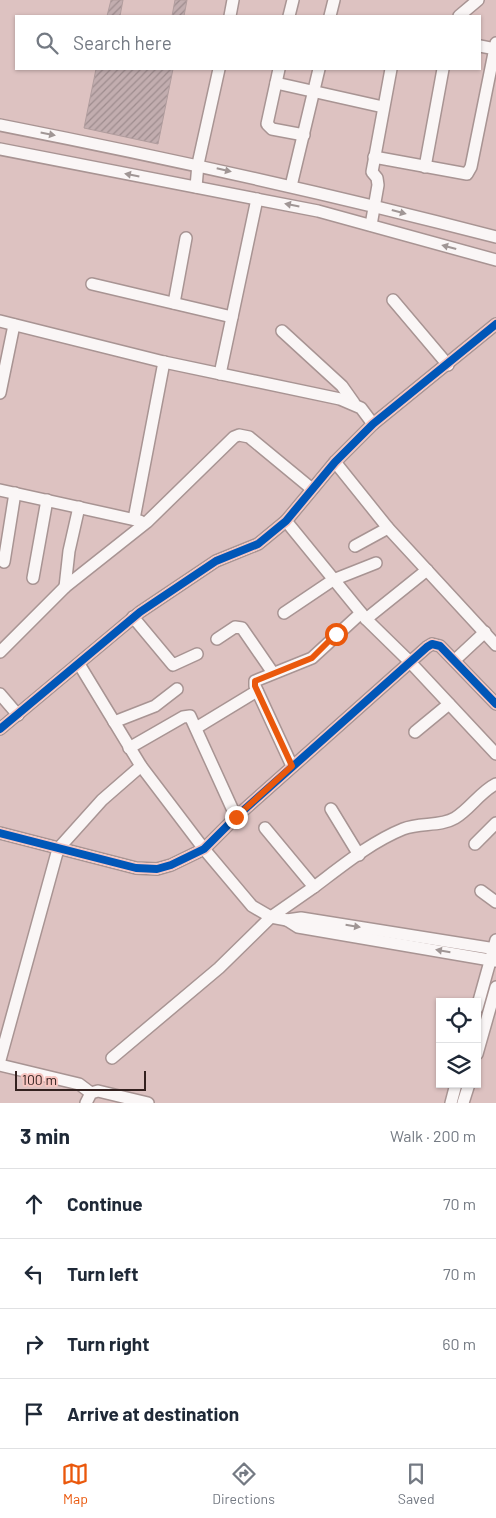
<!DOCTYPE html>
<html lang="en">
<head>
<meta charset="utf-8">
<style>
  body { margin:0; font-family:Barlow,sans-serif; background:#f6f6f7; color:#1f2937 }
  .controls { position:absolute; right:15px; bottom:15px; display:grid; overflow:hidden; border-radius:0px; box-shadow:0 1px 4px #0004 }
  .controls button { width:45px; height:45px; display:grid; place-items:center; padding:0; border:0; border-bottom:1px solid #e0e1e3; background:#fff; color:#1f2937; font:25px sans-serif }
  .scale { position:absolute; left:15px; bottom:12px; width:131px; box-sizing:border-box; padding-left:5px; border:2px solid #33211f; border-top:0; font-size:14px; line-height:18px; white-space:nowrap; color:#33211f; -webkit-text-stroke:4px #f7c5c0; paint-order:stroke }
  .stop { position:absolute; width:15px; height:15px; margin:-11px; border:4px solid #ea580c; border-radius:50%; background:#fff }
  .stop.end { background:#ea580c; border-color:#fff; box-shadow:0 1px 5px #0008 }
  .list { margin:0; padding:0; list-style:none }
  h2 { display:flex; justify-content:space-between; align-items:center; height:65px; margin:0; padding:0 20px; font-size:21px }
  h2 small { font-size:16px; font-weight:400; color:#747a83 }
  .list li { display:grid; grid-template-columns:32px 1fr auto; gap:15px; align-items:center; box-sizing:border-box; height:70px; padding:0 20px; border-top:1px solid #e0e1e3 }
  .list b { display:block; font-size:19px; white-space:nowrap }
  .list em { font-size:16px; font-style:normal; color:#747a83 }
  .icon { flex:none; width:28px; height:28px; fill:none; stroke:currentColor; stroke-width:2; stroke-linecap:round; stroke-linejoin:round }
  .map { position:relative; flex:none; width:496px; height:1103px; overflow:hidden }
  .search { position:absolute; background:#fff; box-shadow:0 1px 4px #0004; left:15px; right:15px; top:15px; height:55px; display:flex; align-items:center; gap:12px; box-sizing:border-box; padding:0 18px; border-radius:0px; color:#747a83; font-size:19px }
  .sheet { height:345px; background:#fff }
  nav { display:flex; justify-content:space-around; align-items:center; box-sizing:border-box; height:70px; border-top:1px solid #e0e1e3; background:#fff; font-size:14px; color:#747a83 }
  nav a { display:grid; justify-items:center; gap:2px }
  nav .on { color:#ea580c }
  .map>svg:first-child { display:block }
  .building { fill:url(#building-hatch); stroke:#b19d9e }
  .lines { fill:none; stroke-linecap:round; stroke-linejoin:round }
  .minor-casing { stroke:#a89493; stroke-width:14 }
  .minor { stroke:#faf6f6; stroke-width:11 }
  .cycleway-casing { stroke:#f7c5c0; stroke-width:11 }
  .cycleway { stroke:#0057b8; stroke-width:8 }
  .oneway { fill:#a09695 }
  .route { stroke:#ea580c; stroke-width:6 }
</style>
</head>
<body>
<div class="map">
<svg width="496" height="1103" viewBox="0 0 496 1103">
  <defs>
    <pattern id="building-hatch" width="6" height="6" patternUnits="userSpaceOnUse" patternTransform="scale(1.25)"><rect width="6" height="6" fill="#c2adaf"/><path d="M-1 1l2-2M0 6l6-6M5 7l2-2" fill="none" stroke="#9e8c8e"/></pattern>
  </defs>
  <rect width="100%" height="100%" fill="#ddc2c1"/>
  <g class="building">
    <path d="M111 0H123L120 16H107Z"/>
    <path d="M175 0H187L184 16H172Z"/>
    <path d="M96 69H173L158 144 84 128Z"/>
  </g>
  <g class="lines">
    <defs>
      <g id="minor">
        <path d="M230 16 233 0"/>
        <path d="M289 16 293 0"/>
        <path d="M330 16 334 0"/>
        <path d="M459 16 478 0"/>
        <path d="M480 46 496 49"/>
        <path d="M279 69 267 124 272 129 304 135"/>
        <path d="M276 83 383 107"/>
        <path d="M0 125C167 158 331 194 496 237"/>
        <path d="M0 149 318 211 496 260"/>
        <path d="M374 157 467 174 471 167 496 43"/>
        <path d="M425 167 443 69"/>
        <path d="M291 186 319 69"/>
        <path d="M196 187 198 164 219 69"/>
        <path d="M371 225 378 185 377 178 372 172 391 69"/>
        <path d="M92 284 232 317"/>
        <path d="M393 300 448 365"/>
        <path d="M174 303 186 238"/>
        <path d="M0 321 164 362 340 399 361 408 373 424"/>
        <path d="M282 331 342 386 354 403"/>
        <path d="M220 374 257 199"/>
        <path d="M0 393 14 325"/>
        <path d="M335 462 388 528 496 645"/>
        <path d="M0 490 140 521"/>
        <path d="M134 519 164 362"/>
        <path d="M286 521 366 619 410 662 496 754"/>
        <path d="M355 546 388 528"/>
        <path d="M4 562 15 493"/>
        <path d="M33 578 47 500"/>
        <path d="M65 587 69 551 79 507"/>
        <path d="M284 613 333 580 376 563"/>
        <path d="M133 617 173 665 197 654"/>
        <path d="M366 619 427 570"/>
        <path d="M217 639 235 627 242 628 273 673"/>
        <path d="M0 652 65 587 147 522 234 437 239 435 249 437 312 489"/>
        <path d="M455 660 485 632"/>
        <path d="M79 664 141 766 204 849 252 906 271 917 287 920 301 918 496 949"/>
        <path d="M0 694 18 715"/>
        <path d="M114 722 155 706 177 689"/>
        <path d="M196 728 257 691"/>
        <path d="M0 729 140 612 216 561 258 544 286 521 335 462 373 424 496 324"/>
        <path d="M415 732 449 704"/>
        <path d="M129 748 183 717 190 716 236 817"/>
        <path d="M292 766 255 686V681L312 658 361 613"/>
        <path d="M331 809 359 855"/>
        <path d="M265 828 314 887C342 866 371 842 403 829 420 822 440 827 455 818 470 809 480 792 496 784"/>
        <path d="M0 833 136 868 157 869 171 865 204 849 236 817 427 647 432 644 440 646 496 704"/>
        <path d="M475 844 496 823"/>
        <path d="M481 891 496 902"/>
        <path d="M287 920 298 927 496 961"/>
        <path d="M477 1008 496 940"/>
        <path d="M477 1054 496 987"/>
        <path d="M112 1058 219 968 271 917 314 887"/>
        <path d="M0 1060 58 849 102 800 141 766"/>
        <path d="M0 1065 79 1084 91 1093"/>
        <path d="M86 1103 91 1093 98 1091 148 1103"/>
        <path d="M451 1103 456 1084"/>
        <path d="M463 1103 469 1084"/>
      </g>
    </defs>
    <use href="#minor" class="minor-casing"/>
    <use href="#minor" class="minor"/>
    <defs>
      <g id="cycleway">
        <path d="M0 729 140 612 216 561 258 544 286 521 335 462 373 424 496 324"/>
        <path d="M0 833 136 868 157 869 171 865 204 849 236 817 427 647 432 644 440 646 496 704"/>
      </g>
    </defs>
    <use href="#cycleway" class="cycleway-casing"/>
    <use href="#cycleway" class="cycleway"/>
  </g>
  <defs><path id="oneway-solid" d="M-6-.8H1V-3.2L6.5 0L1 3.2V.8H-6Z" transform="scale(1.25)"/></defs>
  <g class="oneway">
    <use href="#oneway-solid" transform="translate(48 134) rotate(11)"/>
    <use href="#oneway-solid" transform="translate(224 170) rotate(13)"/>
    <use href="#oneway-solid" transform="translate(132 175) rotate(-169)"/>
    <use href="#oneway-solid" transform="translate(292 205) rotate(-169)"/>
    <use href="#oneway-solid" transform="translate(399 212) rotate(15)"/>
    <use href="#oneway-solid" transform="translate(449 247) rotate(-165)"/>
    <use href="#oneway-solid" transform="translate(353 926) rotate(9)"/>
    <use href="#oneway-solid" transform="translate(443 951) rotate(-170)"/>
  </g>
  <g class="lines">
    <path class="route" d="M236 817 292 766 255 686V681L312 658 336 634"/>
  </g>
</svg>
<div class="controls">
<button><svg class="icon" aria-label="locate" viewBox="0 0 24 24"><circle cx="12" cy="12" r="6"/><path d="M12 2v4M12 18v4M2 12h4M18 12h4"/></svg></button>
<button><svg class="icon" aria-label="layers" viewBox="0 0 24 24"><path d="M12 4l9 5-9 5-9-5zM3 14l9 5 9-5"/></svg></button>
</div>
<div class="scale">100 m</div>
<div class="stop" style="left:336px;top:634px"></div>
<div class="stop end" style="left:236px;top:817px"></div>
<div class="search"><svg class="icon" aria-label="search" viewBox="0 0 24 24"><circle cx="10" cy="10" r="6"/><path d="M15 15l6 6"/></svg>Search here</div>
</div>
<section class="sheet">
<h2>3 min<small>Walk · 200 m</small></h2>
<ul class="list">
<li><svg class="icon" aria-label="ahead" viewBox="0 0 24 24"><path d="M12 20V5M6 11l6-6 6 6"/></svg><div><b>Continue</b></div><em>70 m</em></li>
<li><svg class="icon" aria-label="left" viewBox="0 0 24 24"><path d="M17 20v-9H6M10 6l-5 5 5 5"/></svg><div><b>Turn left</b></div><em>70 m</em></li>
<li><svg class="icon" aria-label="right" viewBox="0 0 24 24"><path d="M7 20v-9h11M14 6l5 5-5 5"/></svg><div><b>Turn right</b></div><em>60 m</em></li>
<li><svg class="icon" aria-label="arrive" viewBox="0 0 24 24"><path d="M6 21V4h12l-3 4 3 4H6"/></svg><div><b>Arrive at destination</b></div></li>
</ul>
</section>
<nav>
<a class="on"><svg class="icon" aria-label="map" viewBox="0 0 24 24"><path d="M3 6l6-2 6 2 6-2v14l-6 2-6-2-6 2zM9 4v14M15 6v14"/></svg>Map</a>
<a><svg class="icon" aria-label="directions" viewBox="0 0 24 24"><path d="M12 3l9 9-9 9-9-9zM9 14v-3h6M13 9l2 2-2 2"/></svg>Directions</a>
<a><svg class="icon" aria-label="saved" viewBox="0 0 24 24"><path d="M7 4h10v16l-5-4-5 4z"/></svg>Saved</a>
</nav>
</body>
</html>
